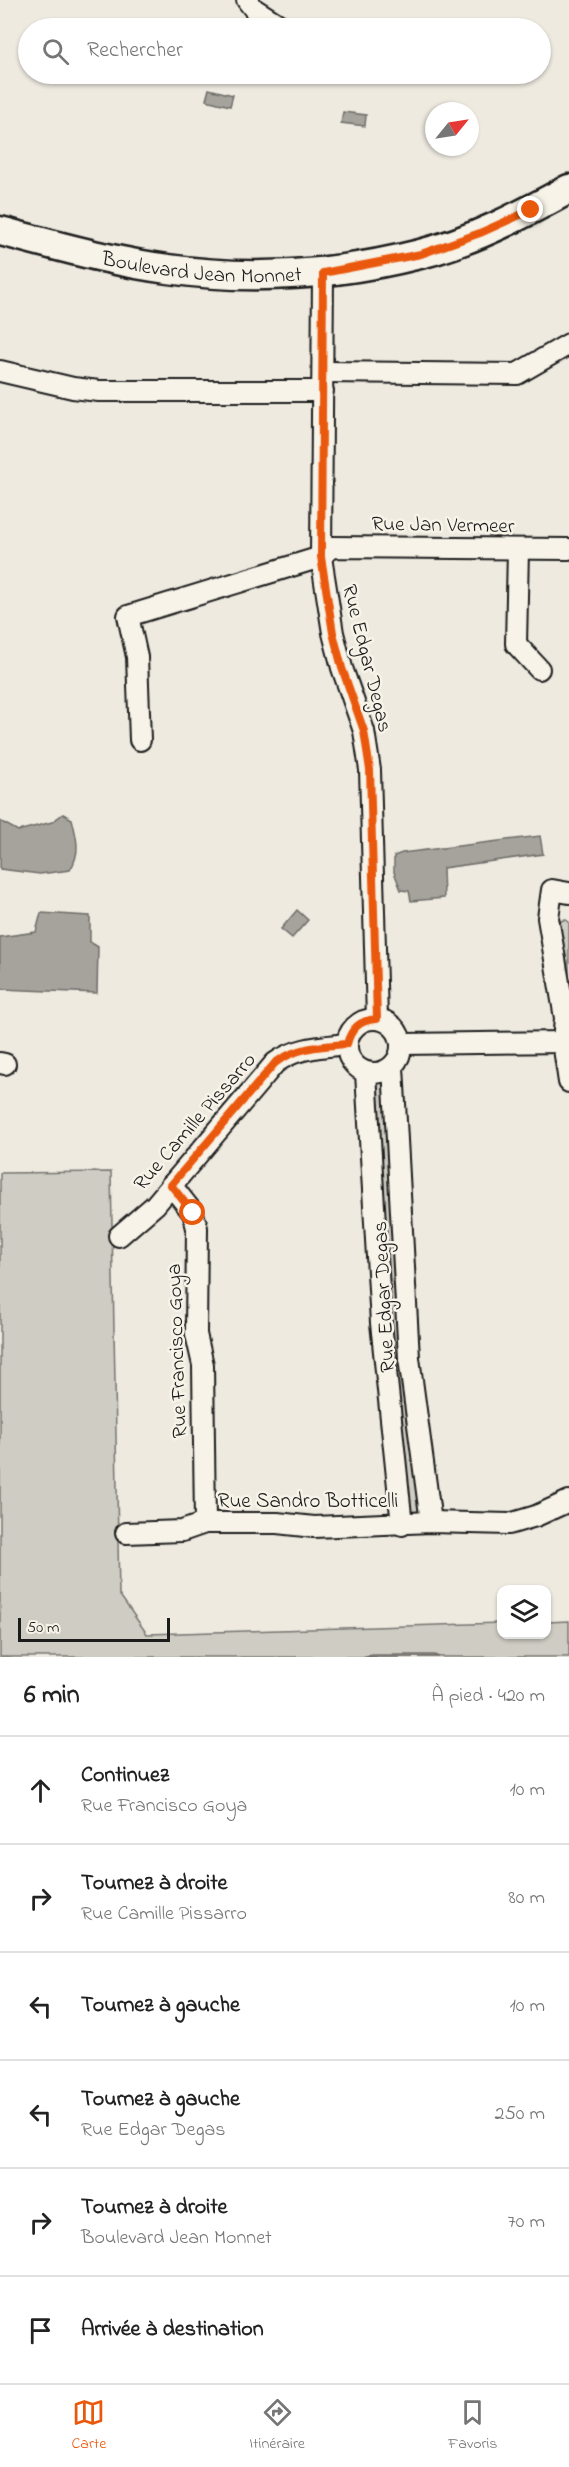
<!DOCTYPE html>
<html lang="fr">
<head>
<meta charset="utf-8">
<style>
  body { margin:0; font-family:"Indie Flower",sans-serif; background:#f6f6f6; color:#222 }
  .controls { position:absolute; right:18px; bottom:18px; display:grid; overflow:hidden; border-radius:12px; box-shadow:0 2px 4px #0004 }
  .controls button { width:54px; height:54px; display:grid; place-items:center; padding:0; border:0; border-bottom:2px solid #e0e0e0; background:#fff; color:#222; font:30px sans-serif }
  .compass { position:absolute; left:425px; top:102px; width:54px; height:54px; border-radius:50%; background:#fff; box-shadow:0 2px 4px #0004; rotate:60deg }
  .scale { position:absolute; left:18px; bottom:15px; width:152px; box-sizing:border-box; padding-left:6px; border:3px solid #1c1c1c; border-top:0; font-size:16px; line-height:21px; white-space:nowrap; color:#1c1c1c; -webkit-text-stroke:4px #f7f3e8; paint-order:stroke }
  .stop { position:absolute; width:18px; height:18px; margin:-14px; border:4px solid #ea580c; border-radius:50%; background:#fff }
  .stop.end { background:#ea580c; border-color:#fff; box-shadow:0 2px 6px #0008 }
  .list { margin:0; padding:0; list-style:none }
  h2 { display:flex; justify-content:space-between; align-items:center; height:78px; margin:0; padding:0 24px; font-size:26px }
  h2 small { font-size:20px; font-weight:400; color:#767676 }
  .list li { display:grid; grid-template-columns:39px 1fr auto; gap:18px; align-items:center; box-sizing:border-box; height:108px; padding:0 24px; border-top:2px solid #e0e0e0 }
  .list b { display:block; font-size:22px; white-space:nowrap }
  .list p { margin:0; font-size:20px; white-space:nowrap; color:#767676 }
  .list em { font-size:20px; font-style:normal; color:#767676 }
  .icon { flex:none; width:33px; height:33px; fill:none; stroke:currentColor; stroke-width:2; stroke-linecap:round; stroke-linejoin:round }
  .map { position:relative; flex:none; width:569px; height:1657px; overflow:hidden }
  .search { position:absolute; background:#fff; box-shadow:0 2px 4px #0004; left:18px; right:18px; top:18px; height:66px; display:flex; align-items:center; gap:15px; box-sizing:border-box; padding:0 21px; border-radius:33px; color:#767676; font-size:22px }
  .sheet { height:726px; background:#fff }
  nav { display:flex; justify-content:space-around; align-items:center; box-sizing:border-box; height:84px; border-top:2px solid #e0e0e0; background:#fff; font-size:16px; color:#767676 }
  nav a { display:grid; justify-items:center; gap:3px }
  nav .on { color:#ea580c }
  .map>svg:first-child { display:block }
  .green { fill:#cfccc3; stroke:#767470; stroke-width:1.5 }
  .water { fill:#a6a39d; stroke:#6f6d69; stroke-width:1.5 }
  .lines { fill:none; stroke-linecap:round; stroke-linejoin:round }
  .street-casing { stroke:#1c1c1c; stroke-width:24 }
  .secondary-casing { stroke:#1c1c1c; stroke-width:33 }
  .street { stroke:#f7f3e8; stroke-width:20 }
  .secondary { stroke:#f7f3e8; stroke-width:28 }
  .route { stroke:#ea580c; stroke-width:8 }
  .labels { text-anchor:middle; stroke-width:5; stroke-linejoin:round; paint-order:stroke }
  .street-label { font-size:21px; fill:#1c1c1c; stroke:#f7f3e8 }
</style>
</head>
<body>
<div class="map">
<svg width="569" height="1657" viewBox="0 0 569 1657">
  <rect width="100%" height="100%" fill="#eeeae0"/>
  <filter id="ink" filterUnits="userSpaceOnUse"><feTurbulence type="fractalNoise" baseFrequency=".0167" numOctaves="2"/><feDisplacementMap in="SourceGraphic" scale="12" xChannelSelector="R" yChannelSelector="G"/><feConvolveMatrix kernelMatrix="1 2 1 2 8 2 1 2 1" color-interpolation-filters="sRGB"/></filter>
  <g filter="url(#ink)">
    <g class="green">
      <path d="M565 919 569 922V997L558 923Z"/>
      <path d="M381 1082 385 1085 423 1510 416 1517 409 1512 390 1352 374 1086Z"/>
      <path d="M111 1172 119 1594 147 1634 501 1623 502 1634H546L547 1622 569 1621V1657H0V1173Z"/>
    </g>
    <g class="water">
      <path d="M209 89 233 95 230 106 206 100Z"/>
      <path d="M343 112 366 115 365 126 341 123Z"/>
      <path d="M63 814 72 819C77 839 81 853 70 870L40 874 0 869V821L18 831 52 822Z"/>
      <path d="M540 836 543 854 443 868 444 898 411 901 409 891 401 890 394 872V856L402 853Z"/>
      <path d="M297 910 308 920 292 938 281 929Z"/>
      <path d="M41 913 90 916V942L98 947 97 993 0 989V937L36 932Z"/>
      <path d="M373 1655H434L439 1657H361Z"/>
    </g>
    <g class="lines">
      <defs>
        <g id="street">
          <path d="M247 0 254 9 284 28"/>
          <path d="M323 273 321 557 333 633 342 668 364 731 370 770 377 1019"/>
          <path d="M0 371 73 388 99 391H323"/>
          <path d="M324 372 517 374 569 344"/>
          <path d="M518 549 516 644 539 669"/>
          <path d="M140 740 137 657 128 616 321 557 331 547 569 549"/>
          <path d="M569 893 552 890 548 918 565 1018 563 1042 569 1082"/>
          <circle cx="374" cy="1046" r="27"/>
          <path d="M402 1044 569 1042"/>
          <path d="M0 1063 5 1064"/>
          <path d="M393 1067 409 1358 431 1522"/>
          <path d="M366 1073 381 1323 402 1525"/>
          <path d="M171 1185 193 1213 197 1228 196 1334 203 1365 205 1523"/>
          <path d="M119 1236 155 1205 275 1063C297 1047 321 1047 347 1044"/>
          <path d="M126 1533 182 1531 205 1523H277L314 1527 431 1522 509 1524 536 1516 569 1501"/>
        </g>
        <g id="secondary">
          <path id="s1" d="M0 231C55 245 112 262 168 269 252 281 337 275 420 254 472 241 522 215 569 189"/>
        </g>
      </defs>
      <use href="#street" class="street-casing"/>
      <use href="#secondary" class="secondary-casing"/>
      <use href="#street" class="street"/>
      <use href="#secondary" class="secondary"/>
    </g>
  </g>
  <g class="lines" filter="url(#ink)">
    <path class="route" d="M193 1213 171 1185 275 1063C297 1047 321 1046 347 1044 351 1028 360 1020 377 1019L370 770 364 731 342 668 333 633 321 557 323 273 421 254 480 233 531 210"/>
  </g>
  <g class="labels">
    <g class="street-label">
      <text dy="7" stroke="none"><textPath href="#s1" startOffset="206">Boulevard Jean Monnet</textPath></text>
      <text transform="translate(443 524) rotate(1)" y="7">Rue Jan Vermeer</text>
      <text transform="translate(368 658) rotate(76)" y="7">Rue Edgar Degas</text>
      <text transform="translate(194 1121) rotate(-49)" y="7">Rue Camille Pissarro</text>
      <text transform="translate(383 1297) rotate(-93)" y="7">Rue Edgar Degas</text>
      <text transform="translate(176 1351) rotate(-92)" y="7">Rue Francisco Goya</text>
      <text x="308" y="1507">Rue Sandro Botticelli</text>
    </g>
  </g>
</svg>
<div class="controls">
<button><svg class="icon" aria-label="layers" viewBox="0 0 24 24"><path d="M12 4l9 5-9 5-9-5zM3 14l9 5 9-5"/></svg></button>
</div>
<svg class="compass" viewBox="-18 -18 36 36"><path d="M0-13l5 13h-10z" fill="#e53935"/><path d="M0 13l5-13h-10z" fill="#767676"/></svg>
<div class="scale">50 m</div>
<div class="stop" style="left:193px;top:1213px"></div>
<div class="stop end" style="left:531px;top:210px"></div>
<div class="search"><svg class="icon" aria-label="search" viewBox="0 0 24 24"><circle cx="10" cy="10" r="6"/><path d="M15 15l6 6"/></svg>Rechercher</div>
</div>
<section class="sheet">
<h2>6 min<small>À pied · 420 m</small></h2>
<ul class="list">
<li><svg class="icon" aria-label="ahead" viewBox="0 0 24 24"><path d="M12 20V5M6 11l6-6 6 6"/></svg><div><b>Continuez</b><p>Rue Francisco Goya</p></div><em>10 m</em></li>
<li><svg class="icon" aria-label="right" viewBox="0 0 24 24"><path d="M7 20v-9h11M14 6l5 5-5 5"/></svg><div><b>Tournez à droite</b><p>Rue Camille Pissarro</p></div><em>80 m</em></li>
<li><svg class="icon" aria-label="left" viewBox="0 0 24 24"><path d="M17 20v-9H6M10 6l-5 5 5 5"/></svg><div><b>Tournez à gauche</b></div><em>10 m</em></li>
<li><svg class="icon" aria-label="left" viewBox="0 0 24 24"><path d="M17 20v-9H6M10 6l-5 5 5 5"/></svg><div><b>Tournez à gauche</b><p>Rue Edgar Degas</p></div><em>250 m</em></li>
<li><svg class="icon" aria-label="right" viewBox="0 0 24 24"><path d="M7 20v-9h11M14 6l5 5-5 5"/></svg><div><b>Tournez à droite</b><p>Boulevard Jean Monnet</p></div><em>70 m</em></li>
<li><svg class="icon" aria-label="arrive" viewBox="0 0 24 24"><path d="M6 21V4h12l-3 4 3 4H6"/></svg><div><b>Arrivée à destination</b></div></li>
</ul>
</section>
<nav>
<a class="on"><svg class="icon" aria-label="map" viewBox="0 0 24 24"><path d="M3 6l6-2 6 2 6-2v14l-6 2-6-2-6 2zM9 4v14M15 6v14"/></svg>Carte</a>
<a><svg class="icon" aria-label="directions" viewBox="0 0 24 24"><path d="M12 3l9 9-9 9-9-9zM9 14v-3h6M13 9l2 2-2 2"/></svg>Itinéraire</a>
<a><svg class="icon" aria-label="saved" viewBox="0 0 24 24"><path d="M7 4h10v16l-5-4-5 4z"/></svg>Favoris</a>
</nav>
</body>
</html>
